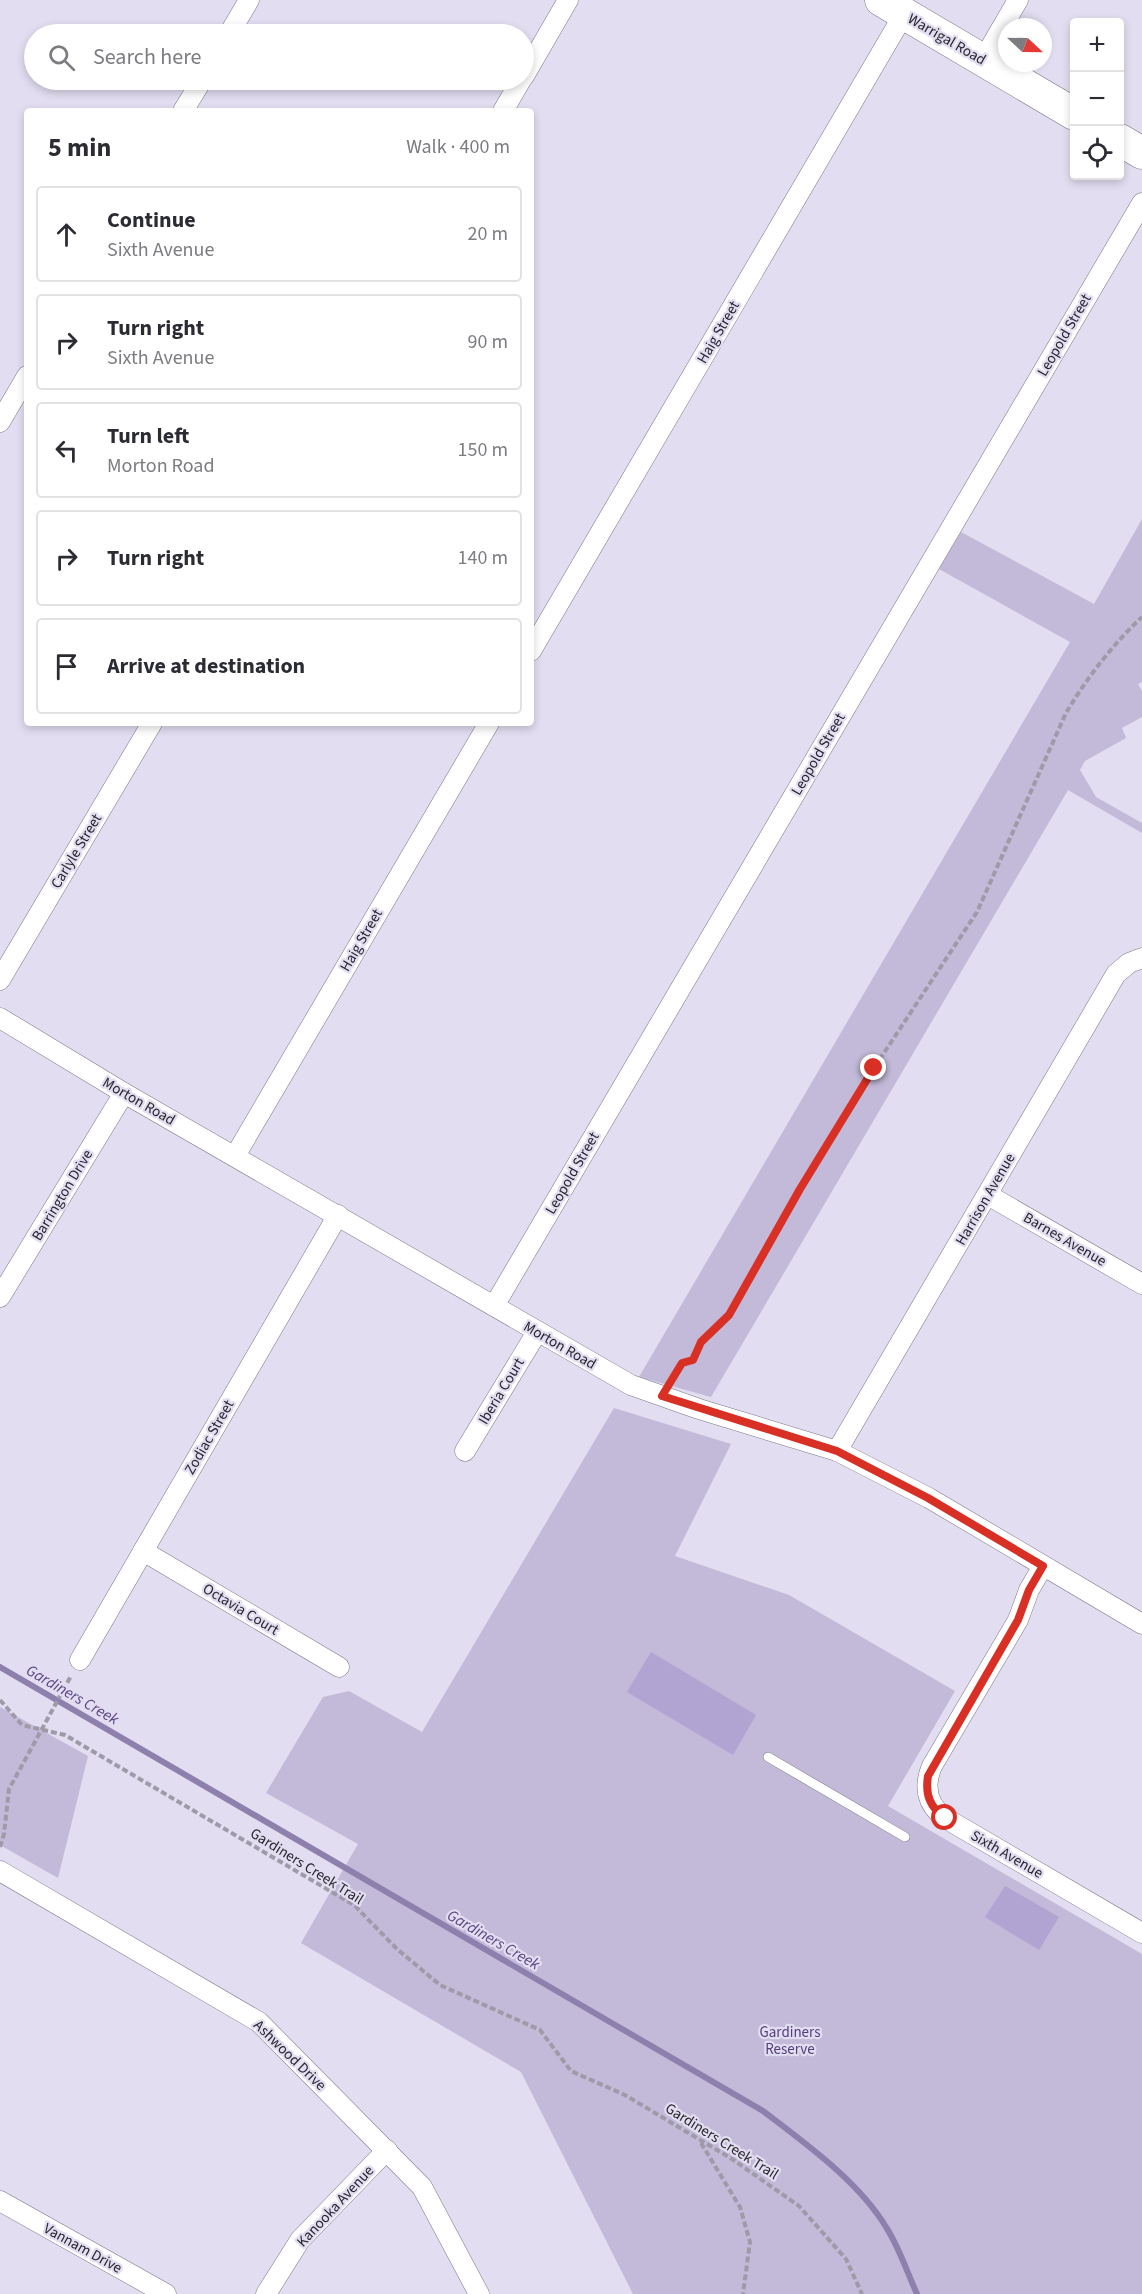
<!DOCTYPE html>
<html lang="en">
<head>
<meta charset="utf-8">
<style>
  body { margin:0; font-family:"Source Sans 3",sans-serif; background:#f7f7f7; color:#2b2b33 }
  .controls { position:absolute; right:18px; top:18px; display:grid; overflow:hidden; border-radius:6px; box-shadow:0 3px 9px #0003 }
  .controls button { width:54px; height:54px; display:grid; place-items:center; padding:0; border:0; border-bottom:2px solid #e1e1e2; background:#fff; color:#2b2b33; font:30px sans-serif }
  .compass { position:absolute; left:998px; top:18px; width:54px; height:54px; border-radius:50%; background:#fff; box-shadow:0 3px 9px #0003; rotate:112deg }
  .stop { position:absolute; width:18px; height:18px; margin:-14px; border:4px solid #d93025; border-radius:50%; background:#fff }
  .stop.end { background:#d93025; border-color:#fff; box-shadow:0 2px 6px #0008 }
  .list { margin:0; padding:0; list-style:none }
  h2 { display:flex; justify-content:space-between; align-items:center; height:78px; margin:0; padding:0 24px; font-size:26px }
  h2 small { font-size:20px; font-weight:400; color:#7c7c81 }
  .list li { display:grid; grid-template-columns:39px 1fr auto; gap:18px; align-items:center; box-sizing:border-box; height:96px; margin:0 12px 12px; padding:0 12px; border:2px solid #e1e1e2; border-radius:6px }
  .list b { display:block; font-size:22px; white-space:nowrap }
  .list p { margin:0; font-size:20px; white-space:nowrap; color:#7c7c81 }
  .list em { font-size:20px; font-style:normal; color:#7c7c81 }
  .icon { flex:none; width:33px; height:33px; fill:none; stroke:currentColor; stroke-width:2; stroke-linecap:round; stroke-linejoin:round }
  .map { position:relative; flex:none; width:1142px; height:2294px; overflow:hidden }
  .search { position:absolute; background:#fff; box-shadow:0 3px 9px #0003; left:24px; top:24px; width:510px; height:66px; display:flex; align-items:center; gap:15px; box-sizing:border-box; padding:0 21px; border-radius:33px; color:#7c7c81; font-size:22px }
  .panel { position:absolute; background:#fff; box-shadow:0 3px 9px #0003; left:24px; top:108px; width:510px; height:618px; border-radius:6px }
  .map>svg:first-child { display:block }
  .green { fill:#c2bad8 }
  .lines { fill:none; stroke-linecap:round; stroke-linejoin:round }
  .stream { stroke:#8d80ad; stroke-width:6 }
  .building { fill:#b1a3d2 }
  .service-casing { stroke:#7b7687; stroke-width:10 }
  .minor-casing { stroke:#7b7687; stroke-width:21 }
  .trunk-casing { stroke:#7b7687; stroke-width:33 }
  .path { stroke:#9e9aa8; stroke-width:4; stroke-dasharray:6 3; stroke-linecap:butt }
  .service { stroke:#fff; stroke-width:9 }
  .minor { stroke:#fff; stroke-width:20 }
  .trunk { stroke:#fff; stroke-width:32 }
  .route { stroke:#d93025; stroke-width:8 }
  .labels { text-anchor:middle; stroke-width:4.5; stroke-linejoin:round; paint-order:stroke }
  .street-label { font-size:15px; fill:#28262d; stroke:#e2ddf0 }
  .park-label { font-size:15px; fill:#523e7a; stroke:#e2ddf0 }
  .water-label { font-size:16px; font-style:italic; fill:#594481; stroke:#e2ddf0 }
</style>
</head>
<body>
<div class="map">
<svg width="1142" height="2294" viewBox="0 0 1142 2294">
  <rect width="100%" height="100%" fill="#e2ddf0"/>
  <g class="green">
    <path d="M1142 519V682L1138 684 1142 691V717L1122 728 1126 738 1085 761 1080 770 1096 797 1142 823V833L1068 790 711 1397 639 1377 1070 642 939 569 961 532 1094 604Z"/>
    <path d="M614 1408 731 1444 675 1556 789 1595 955 1691 888 1806 1142 1954V2294H633L521 2072 301 1943 358 1844 266 1793 323 1697 349 1691 422 1732Z"/>
    <path d="M0 1707 88 1756 58 1878 0 1845Z"/>
  </g>
  <g class="lines">
    <path class="stream" d="M0 1667 763 2111C806 2144 858 2181 886 2227 899 2247 907 2272 917 2294"/>
  </g>
  <g class="building">
    <path d="M651 1652 756 1715 733 1755 627 1692Z"/>
    <path d="M1005 1886 1059 1917 1039 1950 985 1917Z"/>
  </g>
  <g class="lines">
    <defs>
      <path id="service" d="M768 1757 905 1837"/>
      <g id="minor">
        <path d="M229 34 249 0"/>
        <path d="M983 60 1018 0"/>
        <path d="M524 76 568 0"/>
        <path d="M183 111 202 80"/>
        <path d="M503 111 521 80"/>
        <path d="M0 422 27 376"/>
        <path d="M531 651 904 14"/>
        <path d="M0 980 152 723"/>
        <path d="M0 1018 124 1093 631 1385 699 1409 837 1451 929 1498 1142 1624"/>
        <path d="M235 1156 489 723"/>
        <path d="M988 1195 1142 1284"/>
        <path d="M0 1297 124 1093"/>
        <path d="M494 1306 1142 203"/>
        <path d="M465 1451 537 1332"/>
        <path d="M837 1451 1116 974 1129 963 1142 958"/>
        <path d="M143 1551 339 1667"/>
        <path d="M1043 1566 1029 1590 1018 1620 932 1766C923 1787 927 1805 945 1818L1142 1933"/>
        <path d="M80 1660 338 1215"/>
        <path d="M0 1871 259 2022 422 2187 479 2294"/>
        <path d="M0 2201 166 2294"/>
        <path d="M266 2294 300 2240 387 2150"/>
      </g>
      <g id="trunk">
        <path d="M881 0 1074 114"/>
        <path d="M1120 140 1142 153"/>
      </g>
    </defs>
    <use href="#service" class="service-casing"/>
    <use href="#minor" class="minor-casing"/>
    <use href="#trunk" class="trunk-casing"/>
    <g class="path">
      <path d="M671 1381 683 1363 693 1360 701 1343 729 1315 800 1189 874 1068 977 912 1066 713C1086 679 1113 644 1142 617"/>
      <path d="M0 1700 22 1725 65 1735 354 1905 397 1949 440 1985 540 2030 571 2071 625 2095 732 2159 799 2206 846 2259 862 2294"/>
      <path d="M0 1847 4 1834 9 1789 71 1676"/>
      <path d="M701 2143 740 2207 750 2242 743 2294"/>
    </g>
    <use href="#service" class="service"/>
    <use href="#minor" class="minor"/>
    <use href="#trunk" class="trunk"/>
  </g>
  <g class="lines">
    <path class="route" d="M874 1068 800 1189 729 1315 701 1342 693 1360 682 1363 662 1396 837 1451 928 1498 1043 1566 1029 1590 1018 1620 928 1776C925 1795 930 1807 945 1818"/>
  </g>
  <g class="labels">
    <g class="street-label">
      <text transform="translate(947 39) rotate(30)" y="5">Warrigal Road</text>
      <text transform="translate(718 332) rotate(-60)" y="5">Haig Street</text>
      <text transform="translate(1064 335) rotate(-60)" y="5">Leopold Street</text>
      <text transform="translate(818 754) rotate(-60)" y="5">Leopold Street</text>
      <text transform="translate(76 851) rotate(-59)" y="5">Carlyle Street</text>
      <text transform="translate(361 940) rotate(-60)" y="5">Haig Street</text>
      <text transform="translate(139 1101) rotate(30)" y="5">Morton Road</text>
      <text transform="translate(572 1173) rotate(-60)" y="5">Leopold Street</text>
      <text transform="translate(62 1195) rotate(-59)" y="5">Barrington Drive</text>
      <text transform="translate(985 1199) rotate(-60)" y="5">Harrison Avenue</text>
      <text transform="translate(1065 1239) rotate(30)" y="5">Barnes Avenue</text>
      <text transform="translate(560 1345) rotate(30)" y="5">Morton Road</text>
      <text transform="translate(501 1391) rotate(-59)" y="5">Iberia Court</text>
      <text transform="translate(209 1437) rotate(-60)" y="5">Zodiac Street</text>
      <text transform="translate(241 1609) rotate(31)" y="5">Octavia Court</text>
      <text transform="translate(1007 1854) rotate(30)" y="5">Sixth Avenue</text>
      <text transform="translate(307 1866) rotate(32)" y="5">Gardiners Creek Trail</text>
      <text transform="translate(290 2055) rotate(44)" y="5">Ashwood Drive</text>
      <text transform="translate(722 2141) rotate(32)" y="5">Gardiners Creek Trail</text>
      <text transform="translate(335 2206) rotate(-47)" y="5">Kanooka Avenue</text>
      <text transform="translate(83 2248) rotate(29)" y="5">Vannam Drive</text>
    </g>
    <g class="park-label">
      <text x="790" y="2037">Gardiners<tspan x="790" dy="17">Reserve</tspan></text>
    </g>
    <g class="water-label">
      <text transform="translate(73 1694) rotate(30)" y="6">Gardiners Creek</text>
      <text transform="translate(494 1939) rotate(30)" y="6">Gardiners Creek</text>
    </g>
  </g>
</svg>
<div class="controls">
<button>+</button>
<button>−</button>
<button><svg class="icon" aria-label="locate" viewBox="0 0 24 24"><circle cx="12" cy="12" r="6"/><path d="M12 2v4M12 18v4M2 12h4M18 12h4"/></svg></button>
</div>
<svg class="compass" viewBox="-18 -18 36 36"><path d="M0-13l5 13h-10z" fill="#e53935"/><path d="M0 13l5-13h-10z" fill="#7c7c81"/></svg>
<div class="stop" style="left:945px;top:1818px"></div>
<div class="stop end" style="left:874px;top:1068px"></div>
<div class="search"><svg class="icon" aria-label="search" viewBox="0 0 24 24"><circle cx="10" cy="10" r="6"/><path d="M15 15l6 6"/></svg>Search here</div>
<section class="panel">
<h2>5 min<small>Walk · 400 m</small></h2>
<ul class="list">
<li><svg class="icon" aria-label="ahead" viewBox="0 0 24 24"><path d="M12 20V5M6 11l6-6 6 6"/></svg><div><b>Continue</b><p>Sixth Avenue</p></div><em>20 m</em></li>
<li><svg class="icon" aria-label="right" viewBox="0 0 24 24"><path d="M7 20v-9h11M14 6l5 5-5 5"/></svg><div><b>Turn right</b><p>Sixth Avenue</p></div><em>90 m</em></li>
<li><svg class="icon" aria-label="left" viewBox="0 0 24 24"><path d="M17 20v-9H6M10 6l-5 5 5 5"/></svg><div><b>Turn left</b><p>Morton Road</p></div><em>150 m</em></li>
<li><svg class="icon" aria-label="right" viewBox="0 0 24 24"><path d="M7 20v-9h11M14 6l5 5-5 5"/></svg><div><b>Turn right</b></div><em>140 m</em></li>
<li><svg class="icon" aria-label="arrive" viewBox="0 0 24 24"><path d="M6 21V4h12l-3 4 3 4H6"/></svg><div><b>Arrive at destination</b></div></li>
</ul>
</section>
</div>
</body>
</html>
